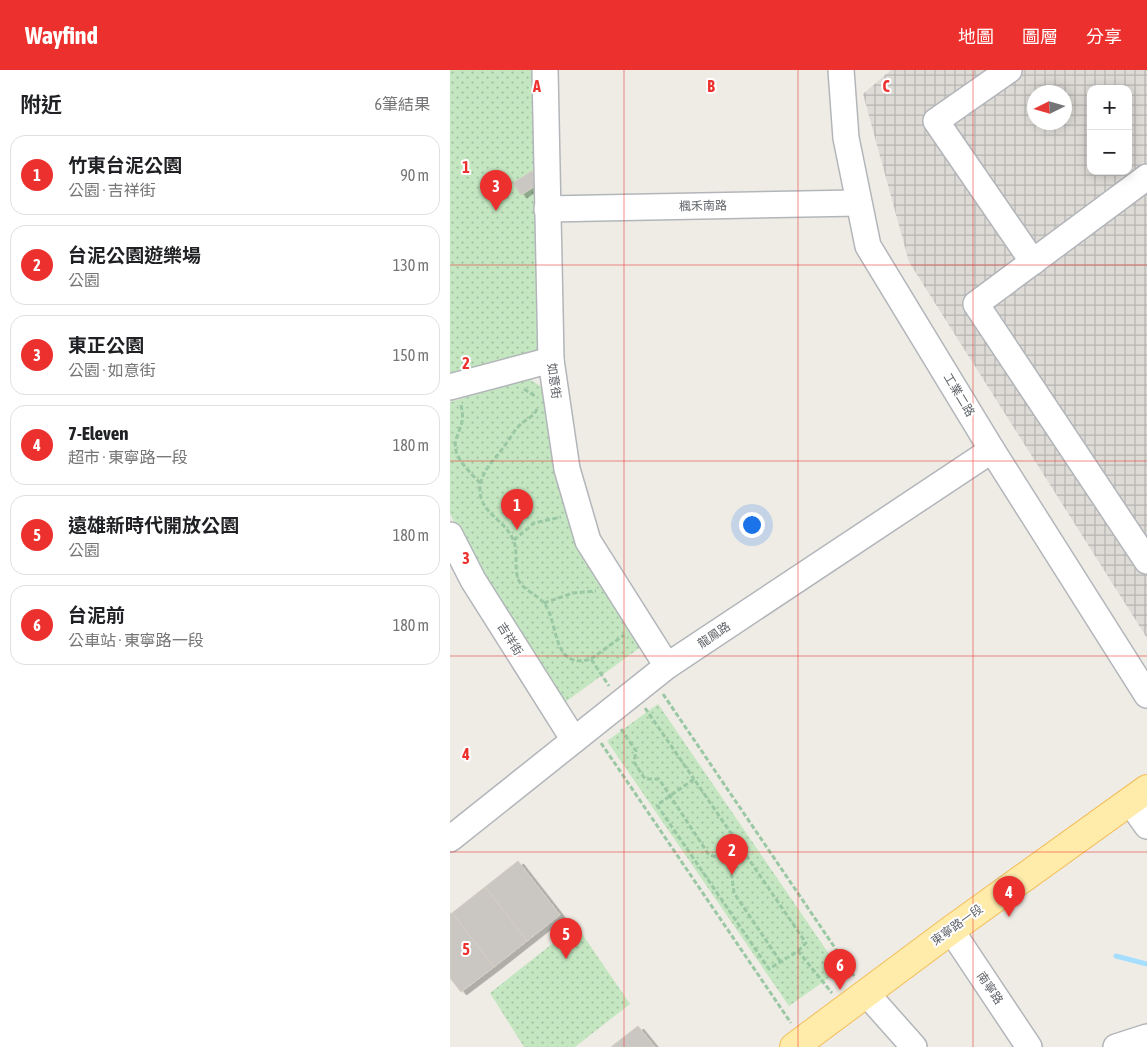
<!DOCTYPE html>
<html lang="zh-TW">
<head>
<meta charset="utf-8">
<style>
  :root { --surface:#fff; --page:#f6f6f6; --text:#202124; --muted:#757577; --line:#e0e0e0; --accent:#ec302e }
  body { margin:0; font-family:"Asap Condensed","Noto Sans TC",sans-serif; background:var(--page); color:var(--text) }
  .controls { position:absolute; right:15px; top:15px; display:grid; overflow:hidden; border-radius:10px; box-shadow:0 2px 12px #0003 }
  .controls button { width:45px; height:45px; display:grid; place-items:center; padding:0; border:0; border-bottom:1px solid var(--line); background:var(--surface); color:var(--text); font:25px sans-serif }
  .compass { position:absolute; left:577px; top:15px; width:45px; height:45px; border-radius:50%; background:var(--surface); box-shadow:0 2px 12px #0003; rotate:265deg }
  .you { position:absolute; left:301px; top:454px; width:18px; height:18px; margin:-12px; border:4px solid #fff; border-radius:50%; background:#1a73e8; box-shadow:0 0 0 8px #1a73e833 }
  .badge { display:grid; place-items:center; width:32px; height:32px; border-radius:50%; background:var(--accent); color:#fff; font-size:16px; font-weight:700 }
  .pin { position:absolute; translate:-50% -41px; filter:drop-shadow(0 1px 2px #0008) }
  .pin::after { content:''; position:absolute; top:26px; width:18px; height:15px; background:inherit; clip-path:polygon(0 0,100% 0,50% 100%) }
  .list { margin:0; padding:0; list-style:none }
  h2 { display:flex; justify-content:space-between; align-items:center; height:65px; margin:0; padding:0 20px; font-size:21px }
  h2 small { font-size:16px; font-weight:400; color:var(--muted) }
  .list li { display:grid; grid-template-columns:32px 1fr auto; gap:15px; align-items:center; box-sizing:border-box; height:80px; margin:0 10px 10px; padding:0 10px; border:1px solid var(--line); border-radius:15px }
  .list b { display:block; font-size:19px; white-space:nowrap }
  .list p { margin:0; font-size:16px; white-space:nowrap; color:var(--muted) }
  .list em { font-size:16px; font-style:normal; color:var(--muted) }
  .map { position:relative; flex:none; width:697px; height:977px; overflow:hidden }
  header { display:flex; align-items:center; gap:30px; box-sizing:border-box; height:70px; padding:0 25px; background:var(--accent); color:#fff }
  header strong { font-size:24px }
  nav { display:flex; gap:28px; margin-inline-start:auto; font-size:18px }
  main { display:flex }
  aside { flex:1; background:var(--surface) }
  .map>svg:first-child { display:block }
  .industrial { fill:url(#industrial-grid); fill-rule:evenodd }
  .grass { fill:url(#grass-dots) }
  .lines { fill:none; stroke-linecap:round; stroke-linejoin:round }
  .stream { stroke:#a5deff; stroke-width:5 }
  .building { fill:#cac7c2; stroke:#d4cec3; filter:url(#shadow) }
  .minor-casing { stroke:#b2b6ba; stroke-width:28 }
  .major-casing { stroke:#f3be5a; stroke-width:30 }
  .path { stroke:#9ac8a4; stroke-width:3; stroke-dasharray:5 2.5; stroke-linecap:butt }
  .minor { stroke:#fff; stroke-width:25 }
  .major { stroke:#ffebaa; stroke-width:28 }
  .grid { fill:none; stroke:#ec302e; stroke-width:1; stroke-opacity:0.55 }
  .labels { text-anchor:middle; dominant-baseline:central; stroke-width:4; stroke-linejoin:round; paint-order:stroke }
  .street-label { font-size:12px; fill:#5d6166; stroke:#fff }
  .grid-label { font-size:16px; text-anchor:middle; font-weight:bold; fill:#ec302e; stroke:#fff; stroke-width:4; stroke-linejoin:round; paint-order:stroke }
</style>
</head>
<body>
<header>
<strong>Wayfind</strong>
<nav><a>地圖</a><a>圖層</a><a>分享</a></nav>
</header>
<main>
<aside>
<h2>附近<small>6筆結果</small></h2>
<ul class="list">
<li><span class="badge">1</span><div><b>竹東台泥公園</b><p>公園 · 吉祥街</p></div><em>90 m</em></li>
<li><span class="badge">2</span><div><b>台泥公園遊樂場</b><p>公園</p></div><em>130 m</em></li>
<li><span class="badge">3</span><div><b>東正公園</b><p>公園 · 如意街</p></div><em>150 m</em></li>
<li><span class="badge">4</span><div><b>7-Eleven</b><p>超市 · 東寧路一段</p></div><em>180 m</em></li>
<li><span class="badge">5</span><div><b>遠雄新時代開放公園</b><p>公園</p></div><em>180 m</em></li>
<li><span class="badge">6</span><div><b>台泥前</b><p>公車站 · 東寧路一段</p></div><em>180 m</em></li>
</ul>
</aside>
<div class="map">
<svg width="697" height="977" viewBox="0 0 697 977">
  <defs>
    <pattern id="industrial-grid" width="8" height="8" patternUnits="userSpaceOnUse" patternTransform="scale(1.25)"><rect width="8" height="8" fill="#dedbd7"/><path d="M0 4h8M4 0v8" fill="none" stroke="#b7b5b2"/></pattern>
    <pattern id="grass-dots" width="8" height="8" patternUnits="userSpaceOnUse" patternTransform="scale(1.25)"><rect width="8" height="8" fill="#c4e7c1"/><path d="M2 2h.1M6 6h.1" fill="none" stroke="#a2bfa1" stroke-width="1.8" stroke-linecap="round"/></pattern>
    <filter id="shadow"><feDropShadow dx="5.5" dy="3" stdDeviation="0" flood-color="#0004"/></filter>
  </defs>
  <rect width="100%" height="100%" fill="#efece5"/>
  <path class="industrial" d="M441,0H697V568L459,192L413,24ZM641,19H678V101H641ZM584,22H614V52H584Z"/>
  <g class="grass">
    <path d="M0,0H89L95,282L0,310Z"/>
    <path d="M79,309L97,320L106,386L192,576L114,633L27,497L0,444V332Z"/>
    <path d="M208,634L390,900L339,936L157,671Z"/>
    <path d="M126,855L180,934L125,977H74L40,923Z"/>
  </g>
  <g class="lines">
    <path class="stream" d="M666,886L697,894"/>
  </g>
  <g class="building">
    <path d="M82,101L90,113L71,125L63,113Z"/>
    <path d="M68,791L110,845L77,871L35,817Z"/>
    <path d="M35,817L77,871L44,897L2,843Z"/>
    <path d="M2,843L44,897L11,922L0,908V844Z"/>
    <path d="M188,956L205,977H161Z"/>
  </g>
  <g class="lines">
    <defs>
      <g id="minor">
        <path d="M95,0L101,290L117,399L138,471L217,596"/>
        <path d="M391,0L396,68L418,176L542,380L697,625"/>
        <path d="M559,0L486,51L583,192"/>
        <path d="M697,107L526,234L697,491"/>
        <path d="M97,139L408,133"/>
        <path d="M0,317L101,290"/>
        <path d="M0,465L23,510L124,670"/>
        <path d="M680,732L697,756"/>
        <path d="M0,769L217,596L542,380"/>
        <path d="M501,860L579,977"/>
        <path d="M416,923L464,977"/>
        <path d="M666,977L697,967"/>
      </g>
      <path id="major" d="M344,977L501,860L697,719"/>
    </defs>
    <use href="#minor" class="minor-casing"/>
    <use href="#major" class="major-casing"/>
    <g class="path">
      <path d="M74,319L85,326"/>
      <path d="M11,335C15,353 10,355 6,370C1,386 21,403 31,414"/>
      <path d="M87,339C84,347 74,350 68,357C63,362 60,369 55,375C46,389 32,399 30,417C28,442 53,448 63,469C69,482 63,498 69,511C74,520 87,525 94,533C109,551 101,601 141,589L159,616"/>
      <path d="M64,470L84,453L111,447"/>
      <path d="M94,533L123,523L146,521"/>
      <path d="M141,589L174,565"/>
      <path d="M213,624L404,906"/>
      <path d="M195,638L244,709"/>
      <path d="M171,659L186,681L184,692L195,709H209L259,785L274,789L281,800L284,823L330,891"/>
      <path d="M151,673L341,953"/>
      <path d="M348,881L356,873L244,709L207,735L319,899L348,881L382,923"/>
    </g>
    <use href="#minor" class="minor"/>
    <use href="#major" class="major"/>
  </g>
  <path class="grid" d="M174,0V977M348,0V977M523,0V977M0,195H697M0,391H697M0,586H697M0,782H697"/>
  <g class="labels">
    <g class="street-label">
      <text transform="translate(253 136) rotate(-1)">楓禾南路</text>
      <text transform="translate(104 311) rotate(82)">如意街</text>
      <text transform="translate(509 325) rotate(59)">工業二路</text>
      <text transform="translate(264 565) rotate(-34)">龍鳳路</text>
      <text transform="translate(60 569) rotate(58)">吉祥街</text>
      <text transform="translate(507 855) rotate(-36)">東寧路一段</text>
      <text transform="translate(540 918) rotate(56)">南寧路</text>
    </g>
  </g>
  <g class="grid-label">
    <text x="87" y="22">A</text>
    <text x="261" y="22">B</text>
    <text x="436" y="22">C</text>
    <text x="16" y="103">1</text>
    <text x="16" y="299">2</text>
    <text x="16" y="494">3</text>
    <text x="16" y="690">4</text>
    <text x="16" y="885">5</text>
  </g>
</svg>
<div class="controls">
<button>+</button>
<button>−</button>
</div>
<svg class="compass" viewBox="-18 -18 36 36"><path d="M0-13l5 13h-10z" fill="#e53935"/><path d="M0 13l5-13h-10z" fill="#757577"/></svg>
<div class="you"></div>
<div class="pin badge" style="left:67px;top:460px">1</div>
<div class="pin badge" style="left:282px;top:805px">2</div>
<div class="pin badge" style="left:46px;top:141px">3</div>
<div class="pin badge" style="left:559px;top:847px">4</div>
<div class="pin badge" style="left:116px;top:889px">5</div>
<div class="pin badge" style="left:390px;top:920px">6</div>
</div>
</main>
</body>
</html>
